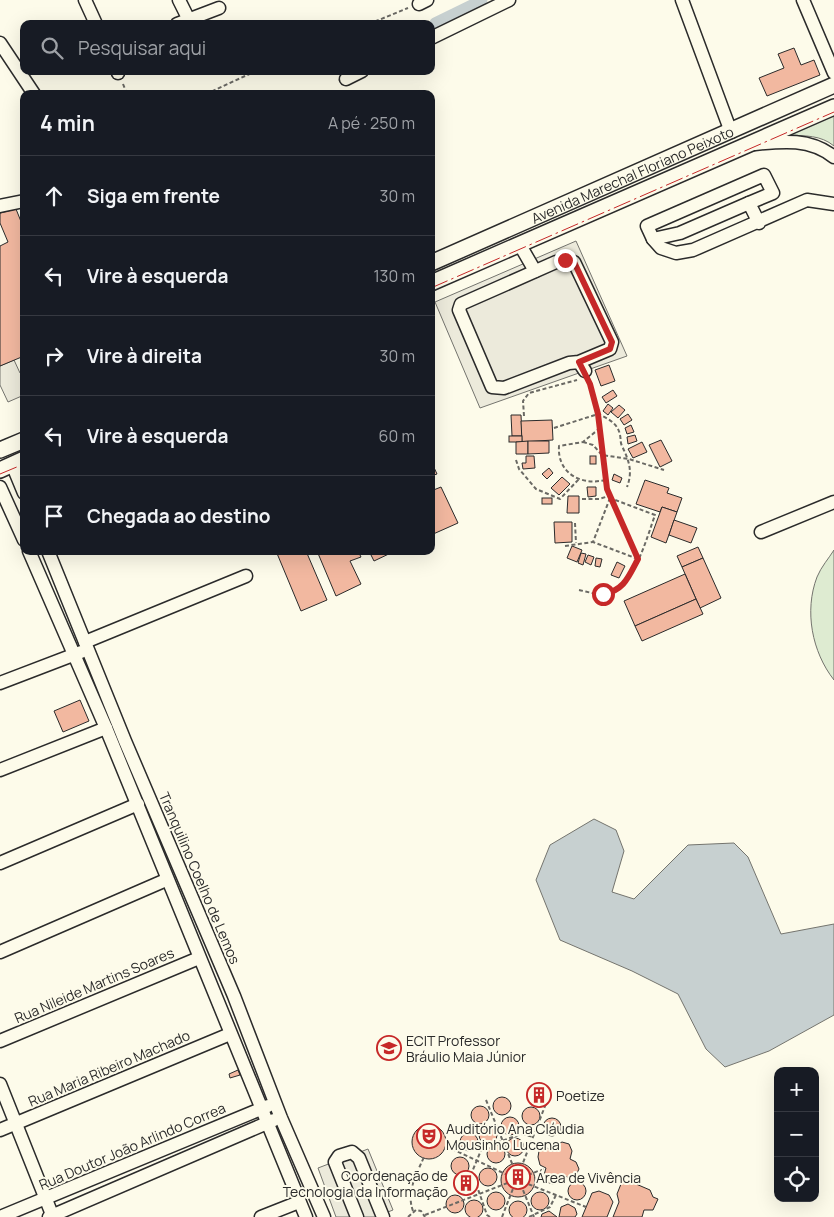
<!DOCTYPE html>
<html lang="pt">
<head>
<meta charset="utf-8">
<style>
  :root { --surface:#171b24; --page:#20242c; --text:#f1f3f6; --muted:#9ea1a6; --line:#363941 }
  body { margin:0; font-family:Manrope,sans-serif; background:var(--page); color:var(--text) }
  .controls { position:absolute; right:15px; bottom:15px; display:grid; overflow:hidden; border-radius:10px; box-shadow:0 5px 20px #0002 }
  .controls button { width:45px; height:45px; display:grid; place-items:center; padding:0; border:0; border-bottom:1px solid var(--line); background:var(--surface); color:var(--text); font:25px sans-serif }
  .stop { position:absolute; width:15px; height:15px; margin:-11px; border:4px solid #c62828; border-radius:50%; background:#fff }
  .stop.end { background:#c62828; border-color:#fff; box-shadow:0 1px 5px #0008 }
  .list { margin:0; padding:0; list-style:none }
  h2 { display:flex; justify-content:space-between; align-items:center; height:65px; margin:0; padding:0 20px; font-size:21px }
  h2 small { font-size:16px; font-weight:400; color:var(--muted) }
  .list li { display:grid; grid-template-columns:32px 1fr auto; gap:15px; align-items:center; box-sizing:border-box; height:80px; padding:0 20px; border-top:1px solid var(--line) }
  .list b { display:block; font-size:19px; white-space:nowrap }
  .list em { font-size:16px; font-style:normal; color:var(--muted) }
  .icon { flex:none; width:28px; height:28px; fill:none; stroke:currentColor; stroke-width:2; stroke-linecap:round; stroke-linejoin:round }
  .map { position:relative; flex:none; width:834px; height:1217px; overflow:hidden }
  .search { position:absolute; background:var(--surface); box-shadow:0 5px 20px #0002; left:20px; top:20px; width:415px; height:55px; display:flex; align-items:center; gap:12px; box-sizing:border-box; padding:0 18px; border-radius:10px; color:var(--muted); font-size:19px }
  .panel { position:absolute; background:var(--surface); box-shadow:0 5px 20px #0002; left:20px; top:90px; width:415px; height:465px; border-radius:10px }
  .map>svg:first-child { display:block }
  .green { fill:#deebd1; stroke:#74746e }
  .parking { fill:#eceadb; stroke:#74746e }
  .water { fill:#c7d0d0; stroke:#74746e }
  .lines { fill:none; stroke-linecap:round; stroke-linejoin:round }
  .canal { stroke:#c7d0d0; stroke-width:11 }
  .building { fill:#f2b8a0; stroke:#2b2b2b }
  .minor-casing { stroke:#2b2b2b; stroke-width:15 }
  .major-casing { stroke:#2b2b2b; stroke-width:18 }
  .path { stroke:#6a6964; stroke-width:2; stroke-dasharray:4 2.5; stroke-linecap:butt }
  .minor { stroke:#fdfbea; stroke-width:12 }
  .major { stroke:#fdfbea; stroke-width:15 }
  .power { stroke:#c62828; stroke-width:1; stroke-dasharray:18 4 2.5 4; stroke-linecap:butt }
  .route { stroke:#c62828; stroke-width:6 }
  .labels { text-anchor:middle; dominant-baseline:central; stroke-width:4; stroke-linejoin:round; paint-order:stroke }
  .street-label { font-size:14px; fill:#2b2b2b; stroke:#fdfbea }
  .poi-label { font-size:14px; fill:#2b2b2b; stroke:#fdfbea; text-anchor:start }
</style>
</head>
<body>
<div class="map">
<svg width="834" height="1217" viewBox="0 0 834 1217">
  <rect width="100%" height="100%" fill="#fdfbea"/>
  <g class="green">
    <path d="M834,115V146C821,135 805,136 789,135Z"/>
    <path d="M834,550V680C812,652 804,611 817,577C821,567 829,558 834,550Z"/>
  </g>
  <g class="parking">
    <path d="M576,241L627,356L480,408L435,302Z"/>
    <path d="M14,360L20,373L24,372V395L8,402L0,385V366Z"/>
    <path d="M368,1149L393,1210L375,1217H336L318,1168Z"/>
  </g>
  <path class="water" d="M594,819L616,830L624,851L612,892L634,899L688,845L734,843L748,857L781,934L834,924V1015L769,1051L725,1067L706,1049L678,994L632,971L560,940L536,880L550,845Z"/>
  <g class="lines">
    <path class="canal" d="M435,23L482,0"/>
  </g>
  <g class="building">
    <path d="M794,48L801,65L814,60L820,75L767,96L759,78L784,68L778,54Z"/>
    <path d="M16,209L24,229V356L0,366V246L8,242L0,223V213Z"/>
    <path d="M609,365L615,381L601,386L595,370Z"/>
    <path d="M613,390L617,396L606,403L602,397Z"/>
    <path d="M608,404L613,408L608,415L603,411Z"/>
    <path d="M619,405L625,410L618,418L611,412Z"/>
    <path d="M628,414L632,420L624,425L620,419Z"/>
    <path d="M511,415H521L522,436H512Z"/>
    <path d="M552,420L553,440L522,442L521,421Z"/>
    <path d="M631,425L634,432L627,434L625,428Z"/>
    <path d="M635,435L637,441L628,444L627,437Z"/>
    <rect x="509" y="436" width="13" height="6"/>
    <path d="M661,440L672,461L660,467L649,445Z"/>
    <path d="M528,441V454H516V442Z"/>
    <path d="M528,441H549V453L528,454Z"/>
    <path d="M642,442L647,452L633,458L628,449Z"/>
    <path d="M526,456H534L535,468L523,469L522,463H526Z"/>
    <rect x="590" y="456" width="6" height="8"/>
    <path d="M431,461L437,474L431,476Z"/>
    <path d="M549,468L553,473L547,479L542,474Z"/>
    <path d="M614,474L622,478L620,483L612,480Z"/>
    <path d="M562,477L570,484L559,495L551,488Z"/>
    <path d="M645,480L669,488L667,493L682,498L677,512L662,507L660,512L636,504Z"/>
    <path d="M441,487L458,523L431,535V491Z"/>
    <path d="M587,487H596V496L588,497Z"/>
    <path d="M568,496H579V513H567Z"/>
    <rect x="542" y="498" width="10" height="6"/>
    <path d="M662,507L677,512L666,543L651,537Z"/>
    <path d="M674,520L697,528L691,543L669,535Z"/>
    <path d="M554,522H572V542L555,543Z"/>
    <path d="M572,546L582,550L577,562L567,558Z"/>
    <path d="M698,547L703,558L682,567L677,556Z"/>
    <path d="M276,551H306L327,600L301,611Z"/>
    <path d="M317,551H358L361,557L350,561L361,584L336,596Z"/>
    <path d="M369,551H395L374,561Z"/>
    <path d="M581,553L586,554L583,565L578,563Z"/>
    <path d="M588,555L594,557L591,565L585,562Z"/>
    <path d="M596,558L602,559L600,567L595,566Z"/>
    <path d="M703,558L721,598L700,608L682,567Z"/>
    <path d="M617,562L625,566L619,578L611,575Z"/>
    <path d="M685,574L696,599L635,626L624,601Z"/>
    <path d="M696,599L703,614L642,641L635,626Z"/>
    <path d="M80,700L89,721L63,732L54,711Z"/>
    <path d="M238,1070L240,1075L230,1078L229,1074Z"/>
    <circle cx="539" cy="1098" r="9"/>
    <circle cx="502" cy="1106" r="9"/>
    <circle cx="480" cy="1115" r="9"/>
    <circle cx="531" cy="1116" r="9"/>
    <circle cx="510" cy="1126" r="9"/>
    <circle cx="552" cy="1127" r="9"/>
    <circle cx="429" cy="1142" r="17"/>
    <circle cx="488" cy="1135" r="9"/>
    <circle cx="469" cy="1142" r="9"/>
    <circle cx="515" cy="1147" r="9"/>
    <path d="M562,1142L569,1144L572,1151L570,1159L576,1162L579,1169L576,1175L569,1178L563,1175L560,1182L553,1184L546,1182L544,1175L546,1168L540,1165L538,1157L539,1151L547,1148L553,1151L556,1145Z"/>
    <circle cx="496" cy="1154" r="9"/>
    <circle cx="460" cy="1166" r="9"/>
    <circle cx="518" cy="1180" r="17"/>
    <circle cx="488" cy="1177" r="9"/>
    <circle cx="466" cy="1186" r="9"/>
    <path d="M629,1181L650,1190L653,1197L658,1199L653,1210H644L642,1217H613L619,1202L617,1194L621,1184Z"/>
    <circle cx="577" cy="1191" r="9"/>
    <path d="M599,1191L609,1195L613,1202L607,1217H582L592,1193Z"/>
    <circle cx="540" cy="1201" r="9"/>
    <circle cx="496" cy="1201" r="9"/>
    <circle cx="455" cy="1204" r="9"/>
    <circle cx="474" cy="1209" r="9"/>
    <circle cx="518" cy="1210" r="9"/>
    <path d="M568,1204L575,1208L577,1214L575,1217H559L561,1207Z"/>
    <path d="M549,1211L557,1217H541L542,1214Z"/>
  </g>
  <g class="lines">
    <defs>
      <g id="minor">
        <path d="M85,0L96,24"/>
        <path d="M179,0L189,20"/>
        <path d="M682,0L731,132"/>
        <path d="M803,0L834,73"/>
        <path d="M419,4L427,0"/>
        <path d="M177,24L219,8"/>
        <path d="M431,38L509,0"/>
        <path d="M0,43L34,94"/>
        <path d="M118,71V73"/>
        <path d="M346,79L362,71"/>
        <path d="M754,144C783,141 810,138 834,157"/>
        <path d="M0,206L24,201"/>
        <path d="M759,223L749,203L773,193L764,175L647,226L653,239L661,248L676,253L693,250L807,200L834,204"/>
        <path d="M653,239L680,233L749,203"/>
        <path d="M520,245L535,271"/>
        <path d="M579,362L610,349L612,342L574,262L565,260L556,262L461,304L459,310L492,387L504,388L569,363L579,362L585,371"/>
        <path d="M12,464L24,493"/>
        <path d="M0,487L24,540"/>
        <path d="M761,532L834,502"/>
        <path d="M29,551L106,728L306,1217"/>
        <path d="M48,551L125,741L234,996L281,1118L324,1217"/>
        <path d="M85,642L246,576"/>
        <path d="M0,683L81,652"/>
        <path d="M0,770L106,728"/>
        <path d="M0,863L138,804"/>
        <path d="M0,952L166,880"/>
        <path d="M0,1041L199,958"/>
        <path d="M0,1084L53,1217"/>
        <path d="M0,1130L230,1034"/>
        <path d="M0,1217L268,1106"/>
        <path d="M49,1217L274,1120"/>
        <path d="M261,1217L299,1202"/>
        <path d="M357,1217L335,1162L339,1156L352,1152L359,1158L383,1217"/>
      </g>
      <g id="major">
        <path id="s1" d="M431,263L834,85"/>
        <path d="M431,283L834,107"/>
        <path d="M0,450L24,440"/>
        <path d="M0,470L24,459"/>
      </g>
    </defs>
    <use href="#minor" class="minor-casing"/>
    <use href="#major" class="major-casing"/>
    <g class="path">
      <path d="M369,24L408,8"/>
      <path d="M123,84L127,94"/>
      <path d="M206,94L256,71"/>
      <path d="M589,382L598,414L607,489L638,559"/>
      <path d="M524,416L523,401L529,393L577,380"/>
      <path d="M554,428L598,414C607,418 618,423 620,435C621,439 620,442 622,446C629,461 633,471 627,487"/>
      <path d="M600,428L583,442L559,446C557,473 581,486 605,480"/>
      <path d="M583,442L593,445L602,455L629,459L664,470"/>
      <path d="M516,460L519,469L536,489L560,499L579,479"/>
      <path d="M610,498L593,542L638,559"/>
      <path d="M582,499H599L609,496"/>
      <path d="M575,523L576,543"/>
      <path d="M565,546L593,542"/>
      <path d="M579,590C589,592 599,596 609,593C634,587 647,537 655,515L610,498"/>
      <path d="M486,1100L534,1217"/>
      <path d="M446,1146L518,1180L586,1207"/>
      <path d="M413,1211C406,1192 416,1175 424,1157"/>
      <path d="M425,1215L546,1168"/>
      <path d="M408,1217L416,1210L421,1211L425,1217"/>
      <path d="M490,1217L487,1215L472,1172L482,1148L521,1134L534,1137"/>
      <path d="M502,1217L547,1101"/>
      <path d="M529,1217L550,1207L556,1195"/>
    </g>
    <use href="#minor" class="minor"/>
    <use href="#major" class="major"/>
    <g class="power">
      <path d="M431,288L834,112"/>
      <path d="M0,474L24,464"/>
    </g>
  </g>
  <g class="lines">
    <path class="route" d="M565,260L574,262L612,342L610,349L579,362L590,384L598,414L607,489L638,559C629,576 624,591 603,594"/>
  </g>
  <defs>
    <symbol id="school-ring" viewBox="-11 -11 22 22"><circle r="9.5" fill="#fdfbea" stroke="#c62828" stroke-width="1.5"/><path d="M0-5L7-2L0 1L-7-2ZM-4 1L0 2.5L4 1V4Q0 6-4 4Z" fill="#c62828"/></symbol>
    <symbol id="building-ring" viewBox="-11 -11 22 22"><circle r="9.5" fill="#fdfbea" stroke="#c62828" stroke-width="1.5"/><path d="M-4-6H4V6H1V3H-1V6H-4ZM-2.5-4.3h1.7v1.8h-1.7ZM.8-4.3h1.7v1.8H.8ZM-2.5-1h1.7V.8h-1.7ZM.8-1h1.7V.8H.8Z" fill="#c62828"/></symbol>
    <symbol id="theatre-ring" viewBox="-11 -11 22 22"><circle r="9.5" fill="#fdfbea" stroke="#c62828" stroke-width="1.5"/><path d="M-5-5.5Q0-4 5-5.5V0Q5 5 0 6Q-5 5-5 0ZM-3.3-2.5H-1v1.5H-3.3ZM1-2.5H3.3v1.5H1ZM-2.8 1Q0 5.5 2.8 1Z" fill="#c62828"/></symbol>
  </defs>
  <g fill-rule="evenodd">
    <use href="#school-ring" x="375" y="1034" width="28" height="28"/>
    <use href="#building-ring" x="525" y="1081" width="28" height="28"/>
    <use href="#theatre-ring" x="415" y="1122" width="28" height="28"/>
    <use href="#building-ring" x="504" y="1163" width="28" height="28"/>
    <use href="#building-ring" x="452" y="1169" width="28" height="28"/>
  </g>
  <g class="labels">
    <g class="street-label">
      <text stroke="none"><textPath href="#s1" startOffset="220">Avenida Marechal Floriano Peixoto</textPath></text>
      <text transform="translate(200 878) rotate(67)">Tranquilino Coelho de Lemos</text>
      <text transform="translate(94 985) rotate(-23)">Rua Nileide Martins Soares</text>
      <text transform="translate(109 1068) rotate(-23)">Rua Maria Ribeiro Machado</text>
      <text transform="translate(132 1146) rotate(-23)">Rua Doutor João Arlindo Correa</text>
    </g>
    <g class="poi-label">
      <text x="406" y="1040">ECIT Professor<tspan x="406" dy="16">Bráulio Maia Júnior</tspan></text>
      <text x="556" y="1095">Poetize</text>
      <text x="446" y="1128">Auditório Ana Cláudia<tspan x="446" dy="16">Mousinho Lucena</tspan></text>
      <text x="448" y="1175" text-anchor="end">Coordenação de<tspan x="448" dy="16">Tecnologia da Informação</tspan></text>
      <text x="536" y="1177">Área de Vivência</text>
    </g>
  </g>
</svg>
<div class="controls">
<button>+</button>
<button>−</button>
<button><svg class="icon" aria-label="locate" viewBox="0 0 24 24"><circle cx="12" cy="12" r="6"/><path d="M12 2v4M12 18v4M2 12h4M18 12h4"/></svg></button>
</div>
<div class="stop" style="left:603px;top:594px"></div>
<div class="stop end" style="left:565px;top:260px"></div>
<div class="search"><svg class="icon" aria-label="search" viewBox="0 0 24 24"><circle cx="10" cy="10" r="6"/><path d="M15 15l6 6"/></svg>Pesquisar aqui</div>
<section class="panel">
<h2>4 min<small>A pé · 250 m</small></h2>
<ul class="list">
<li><svg class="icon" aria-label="ahead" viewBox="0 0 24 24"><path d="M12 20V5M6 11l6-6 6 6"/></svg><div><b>Siga em frente</b></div><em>30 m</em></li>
<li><svg class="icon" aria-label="left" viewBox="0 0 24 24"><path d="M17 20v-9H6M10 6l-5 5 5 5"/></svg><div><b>Vire à esquerda</b></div><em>130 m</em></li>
<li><svg class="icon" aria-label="right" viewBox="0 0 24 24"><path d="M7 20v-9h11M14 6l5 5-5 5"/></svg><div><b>Vire à direita</b></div><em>30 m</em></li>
<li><svg class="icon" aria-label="left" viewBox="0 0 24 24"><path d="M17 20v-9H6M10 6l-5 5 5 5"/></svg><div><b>Vire à esquerda</b></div><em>60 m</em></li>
<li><svg class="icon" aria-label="arrive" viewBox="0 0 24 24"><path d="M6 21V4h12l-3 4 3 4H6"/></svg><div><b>Chegada ao destino</b></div></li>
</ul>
</section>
</div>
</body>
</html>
